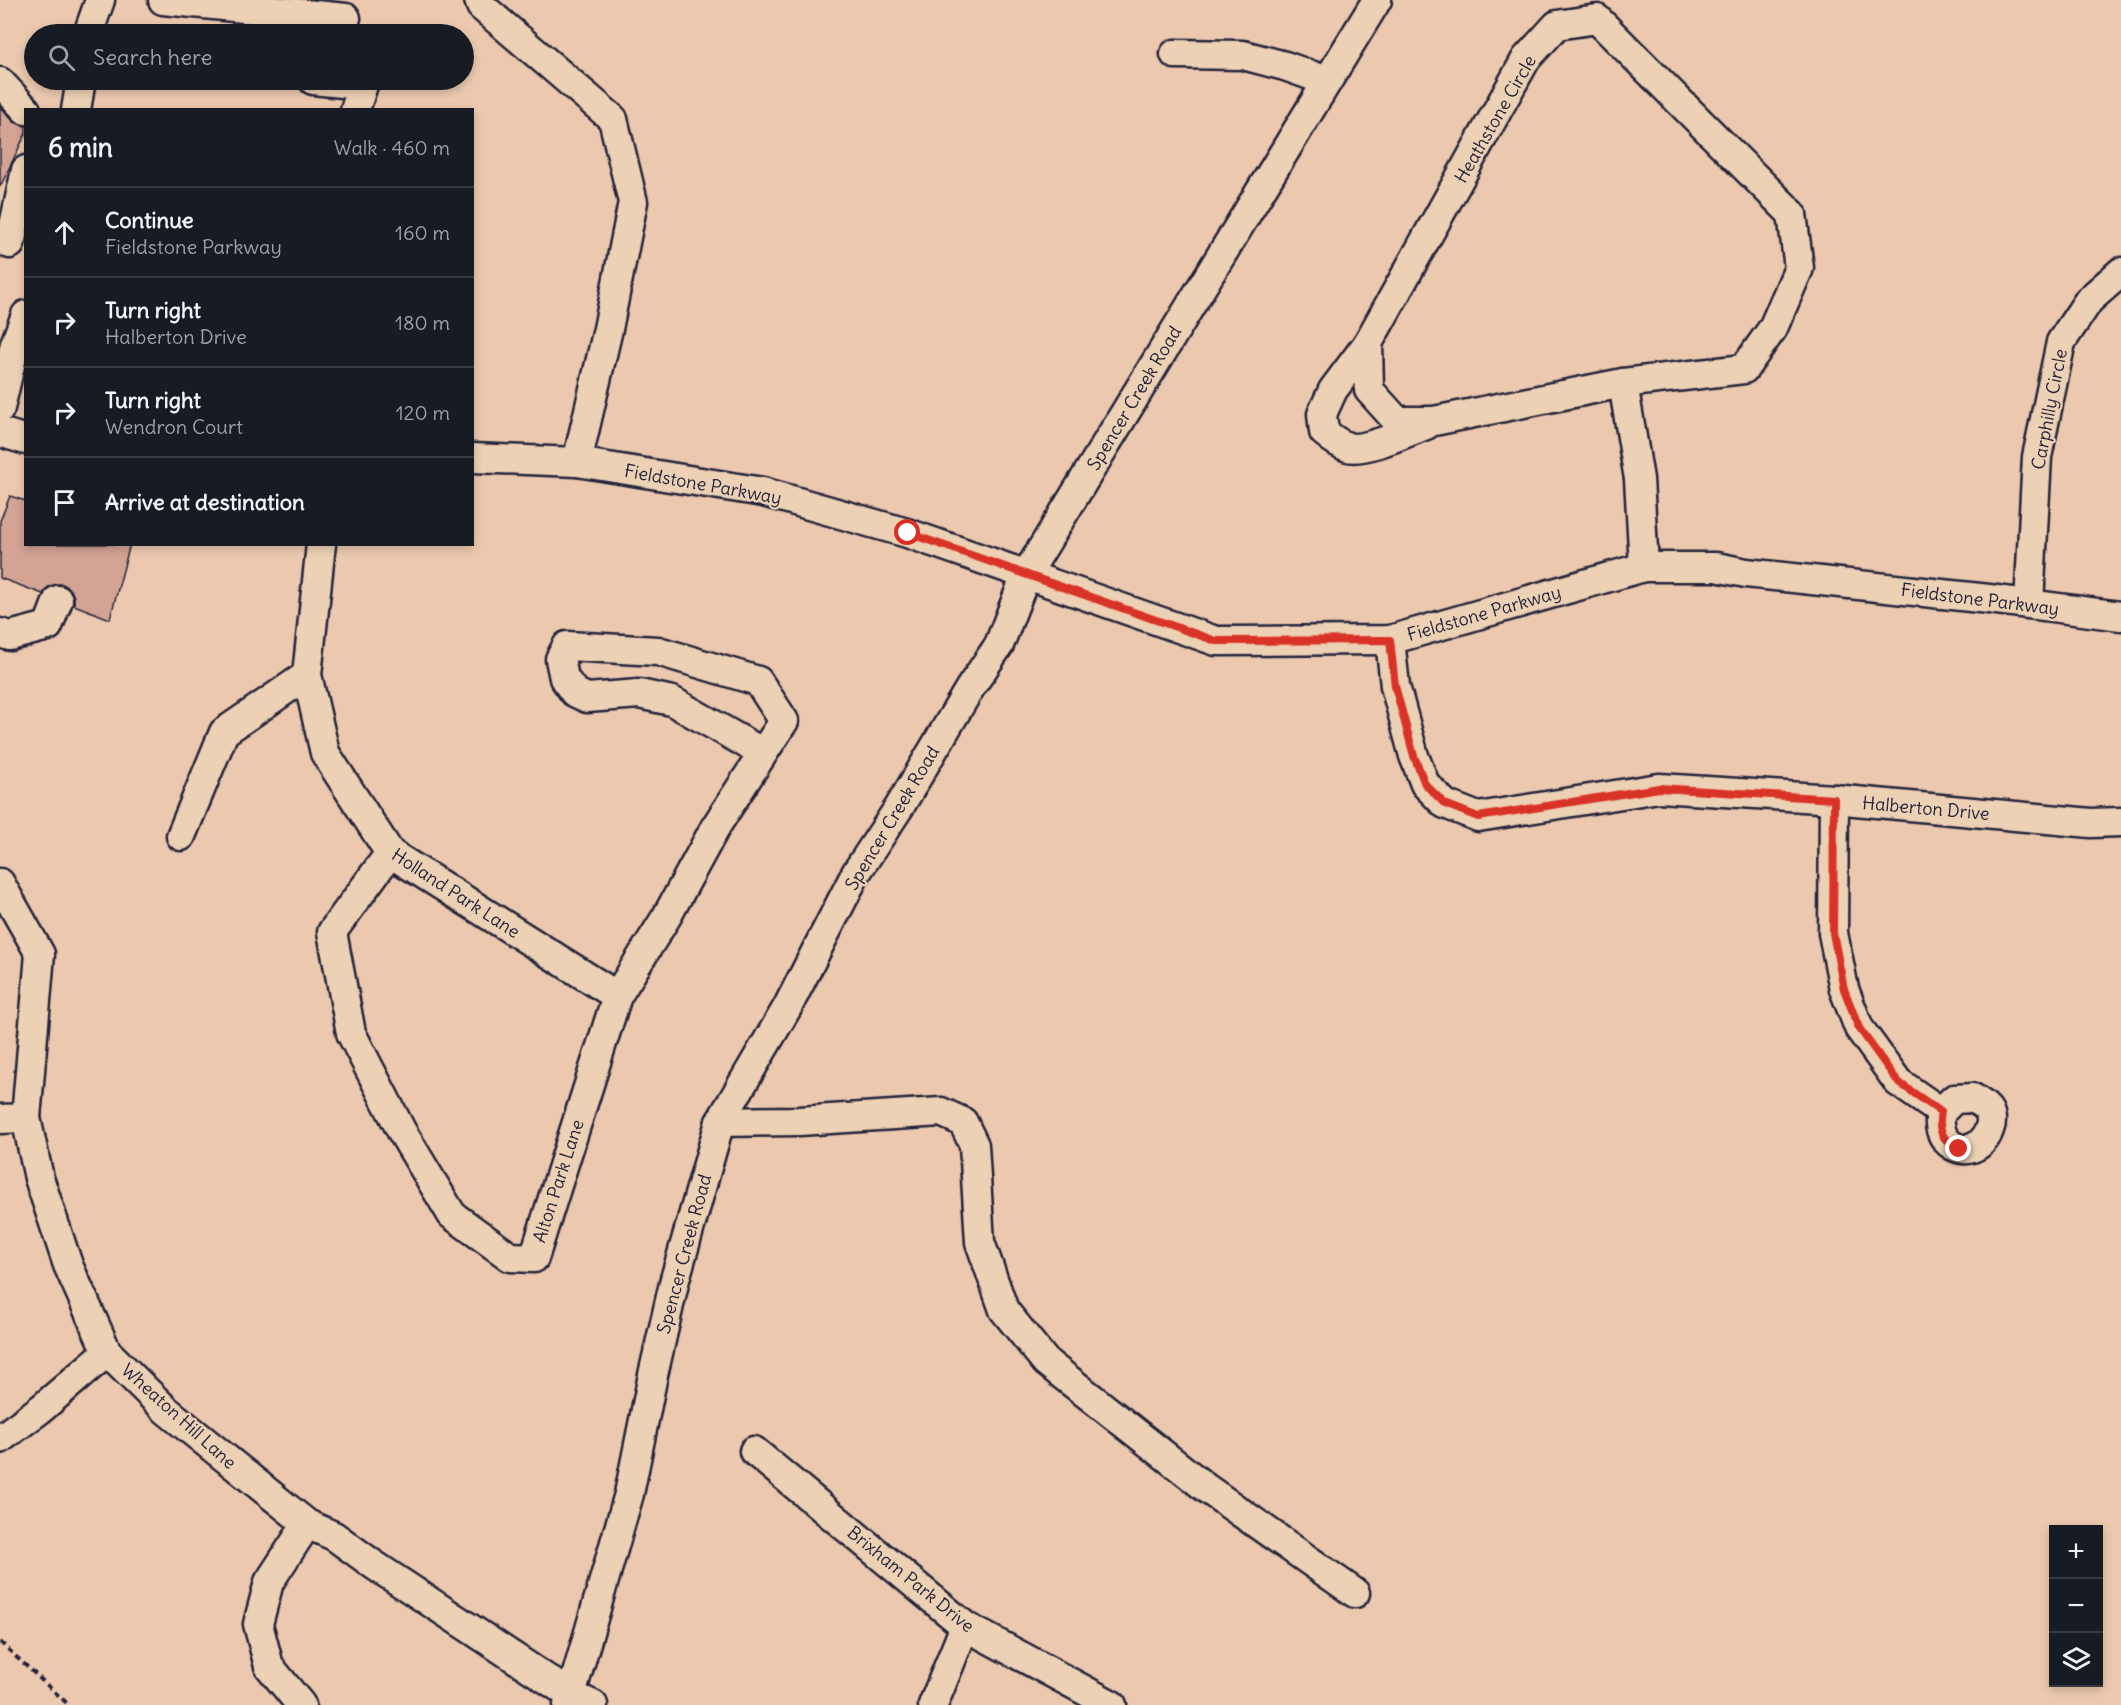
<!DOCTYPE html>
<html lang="en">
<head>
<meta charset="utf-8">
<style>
  :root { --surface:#171b24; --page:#242831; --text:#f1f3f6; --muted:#9ea1a6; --line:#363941 }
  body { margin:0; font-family:Delius,sans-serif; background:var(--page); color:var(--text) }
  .controls { position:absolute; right:18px; bottom:18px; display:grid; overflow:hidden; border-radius:0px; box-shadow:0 3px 9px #0003 }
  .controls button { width:54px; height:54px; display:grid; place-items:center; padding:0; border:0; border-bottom:2px solid var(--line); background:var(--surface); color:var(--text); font:30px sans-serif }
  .stop { position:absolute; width:18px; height:18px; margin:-14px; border:4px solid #d93025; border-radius:50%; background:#fff }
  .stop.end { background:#d93025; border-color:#fff; box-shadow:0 2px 6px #0008 }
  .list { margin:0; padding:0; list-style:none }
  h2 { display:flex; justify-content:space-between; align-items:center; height:78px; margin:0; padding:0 24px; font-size:26px }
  h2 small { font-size:20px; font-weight:400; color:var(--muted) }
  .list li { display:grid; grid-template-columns:39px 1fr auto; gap:18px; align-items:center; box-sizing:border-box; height:90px; padding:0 24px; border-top:2px solid var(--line) }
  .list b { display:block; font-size:22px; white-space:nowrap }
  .list p { margin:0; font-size:20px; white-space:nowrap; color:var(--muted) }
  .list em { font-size:20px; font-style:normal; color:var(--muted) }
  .icon { flex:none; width:33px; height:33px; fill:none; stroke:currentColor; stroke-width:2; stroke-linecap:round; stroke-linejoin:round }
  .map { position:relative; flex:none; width:2121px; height:1705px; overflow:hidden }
  .search { position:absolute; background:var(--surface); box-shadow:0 3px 9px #0003; left:24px; top:24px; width:450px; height:66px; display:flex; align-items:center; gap:15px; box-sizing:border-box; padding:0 21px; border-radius:33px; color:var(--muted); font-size:22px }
  .panel { position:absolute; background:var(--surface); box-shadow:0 3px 9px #0003; left:24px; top:108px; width:450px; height:438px; border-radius:0px }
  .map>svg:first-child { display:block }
  .building { fill:#d3a394; stroke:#22223b; stroke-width:1.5 }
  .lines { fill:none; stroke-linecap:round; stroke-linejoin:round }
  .minor-casing { stroke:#22223b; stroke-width:33 }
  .path { stroke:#22223b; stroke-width:4; stroke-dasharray:6 4.5; stroke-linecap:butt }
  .minor { stroke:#edd1b4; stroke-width:28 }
  .route { stroke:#d93025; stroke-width:8 }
  .labels { text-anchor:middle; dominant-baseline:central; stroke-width:4.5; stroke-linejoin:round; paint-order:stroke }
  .street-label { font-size:18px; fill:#22223b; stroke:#edd1b4 }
</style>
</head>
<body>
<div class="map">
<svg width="2121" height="1705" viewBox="0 0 2121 1705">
  <rect width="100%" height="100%" fill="#ecc9ae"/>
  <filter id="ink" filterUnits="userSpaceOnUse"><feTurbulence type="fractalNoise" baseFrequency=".0167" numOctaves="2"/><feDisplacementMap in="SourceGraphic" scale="12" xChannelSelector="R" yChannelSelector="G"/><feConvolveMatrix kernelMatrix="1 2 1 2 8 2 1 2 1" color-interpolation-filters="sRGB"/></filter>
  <g filter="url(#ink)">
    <g class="building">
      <path d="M0,106L14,122L26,126V133L0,187Z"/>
      <path d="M10,496L26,501V544H130L110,619L74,605V597L71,590L63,584H56L48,587L43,594L0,578V521Z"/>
    </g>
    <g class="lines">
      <defs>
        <g id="minor">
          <path d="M163,0L346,18"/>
          <path d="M479,0L481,6L613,119L633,202L608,329L577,462"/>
          <path d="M1597,19L1792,214L1799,268L1773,328L1744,369L1623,383L1434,421H1397L1369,390L1368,343L1526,59L1557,25Z"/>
          <path d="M88,34L100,0"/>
          <path d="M1175,54L1243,55L1285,66L1327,81"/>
          <path d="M313,80L363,85"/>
          <path d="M0,82L26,110"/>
          <path d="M76,110L81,80"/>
          <path d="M355,110L363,85L361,80"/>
          <path d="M10,244L26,170"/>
          <path d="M1368,343L1333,390L1322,414L1324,432C1331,438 1339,444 1348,447C1365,452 1409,431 1426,425"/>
          <path d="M1623,383L1639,479L1644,567"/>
          <path d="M0,408L15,344L26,315"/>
          <path d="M0,432L26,440"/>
          <path d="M472,458L577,462L763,492L907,533L1216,641L1390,640L1644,567H1716L1746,573L1989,599L2121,616"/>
          <path d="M321,544L307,675L325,753L390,853L617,996"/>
          <path d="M2029,604L2037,457L2061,342L2089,300L2121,272"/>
          <path d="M0,633L10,636L48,626L58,600"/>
          <path d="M1390,640L1395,686L1414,756L1425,784L1445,804L1478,817L1659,788L1834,799L2091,823L2121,822"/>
          <path d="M1834,799L1833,933L1844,989L1859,1028L1898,1082L1941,1112L1954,1099L1973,1098C1977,1101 1985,1105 1988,1110C1991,1114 1992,1122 1990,1127C1979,1165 1932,1150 1941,1112"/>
          <path d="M181,836L224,732L307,675"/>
          <path d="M390,853L332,932L351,1033L401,1130L452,1215L510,1257L534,1258L617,996L667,916L716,826L784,721L758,681L658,651L567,646L560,659L564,678L574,692L587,698L639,694L672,701L763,753"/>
          <path d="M0,883L40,954L26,1118L39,1178L68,1265L107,1352L166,1410L307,1524L334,1536L374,1565L571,1695L593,1705"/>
          <path d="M0,1119L26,1118"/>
          <path d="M720,1122L799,1121L941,1112L963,1122L974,1145L980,1242L1004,1310L1046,1362L1206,1488L1355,1593"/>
          <path d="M0,1439L42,1408L107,1352"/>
          <path d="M754,1451L965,1626L1112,1705"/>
          <path d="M301,1705L269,1666L258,1624L269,1582L307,1524"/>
          <path d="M568,1705L629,1494L653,1375L675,1279L720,1122L787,1008L856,873L900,806L970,688L999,645L1026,575L1377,0"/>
          <path d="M933,1705L965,1626"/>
        </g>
      </defs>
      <use href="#minor" class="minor-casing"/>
      <path class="path" d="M0,1642L69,1705"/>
      <use href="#minor" class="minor"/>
    </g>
  </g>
  <g class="lines" filter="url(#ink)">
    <path class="route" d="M908,533L1216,641L1390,640L1395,686L1414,756L1425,784L1445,804L1478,817L1659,788L1834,799L1833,933L1844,989L1859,1028L1898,1082L1941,1112C1937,1130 1943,1142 1959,1149"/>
  </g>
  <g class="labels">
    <g class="street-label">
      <text transform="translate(1495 119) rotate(-60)">Heathstone Circle</text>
      <text transform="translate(1134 398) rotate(-59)">Spencer Creek Road</text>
      <text transform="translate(2049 409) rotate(-79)">Carphilly Circle</text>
      <text transform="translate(703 484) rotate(10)">Fieldstone Parkway</text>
      <text transform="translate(1980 599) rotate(7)">Fieldstone Parkway</text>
      <text transform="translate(1484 613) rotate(-16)">Fieldstone Parkway</text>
      <text transform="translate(1926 808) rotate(5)">Halberton Drive</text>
      <text transform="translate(892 818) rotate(-59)">Spencer Creek Road</text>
      <text transform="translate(456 893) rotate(33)">Holland Park Lane</text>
      <text transform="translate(558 1181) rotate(-72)">Alton Park Lane</text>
      <text transform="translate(684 1254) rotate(-75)">Spencer Creek Road</text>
      <text transform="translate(179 1416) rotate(42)">Wheaton Hill Lane</text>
      <text transform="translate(911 1579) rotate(39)">Brixham Park Drive</text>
    </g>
  </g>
</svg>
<div class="controls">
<button>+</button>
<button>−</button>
<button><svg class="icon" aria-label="layers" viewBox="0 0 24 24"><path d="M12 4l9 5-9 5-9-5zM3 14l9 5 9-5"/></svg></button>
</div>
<div class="stop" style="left:908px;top:533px"></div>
<div class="stop end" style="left:1959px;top:1149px"></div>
<div class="search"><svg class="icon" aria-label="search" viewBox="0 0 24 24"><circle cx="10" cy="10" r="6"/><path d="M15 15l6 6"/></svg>Search here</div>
<section class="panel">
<h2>6 min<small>Walk · 460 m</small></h2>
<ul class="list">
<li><svg class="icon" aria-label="ahead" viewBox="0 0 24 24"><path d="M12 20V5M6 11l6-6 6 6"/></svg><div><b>Continue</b><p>Fieldstone Parkway</p></div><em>160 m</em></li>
<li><svg class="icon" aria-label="right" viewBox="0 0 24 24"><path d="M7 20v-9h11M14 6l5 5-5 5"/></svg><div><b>Turn right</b><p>Halberton Drive</p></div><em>180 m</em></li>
<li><svg class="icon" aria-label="right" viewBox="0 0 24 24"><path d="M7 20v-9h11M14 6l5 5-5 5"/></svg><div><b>Turn right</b><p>Wendron Court</p></div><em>120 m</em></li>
<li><svg class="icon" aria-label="arrive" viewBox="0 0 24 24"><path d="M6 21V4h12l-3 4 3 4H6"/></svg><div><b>Arrive at destination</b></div></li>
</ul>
</section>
</div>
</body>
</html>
